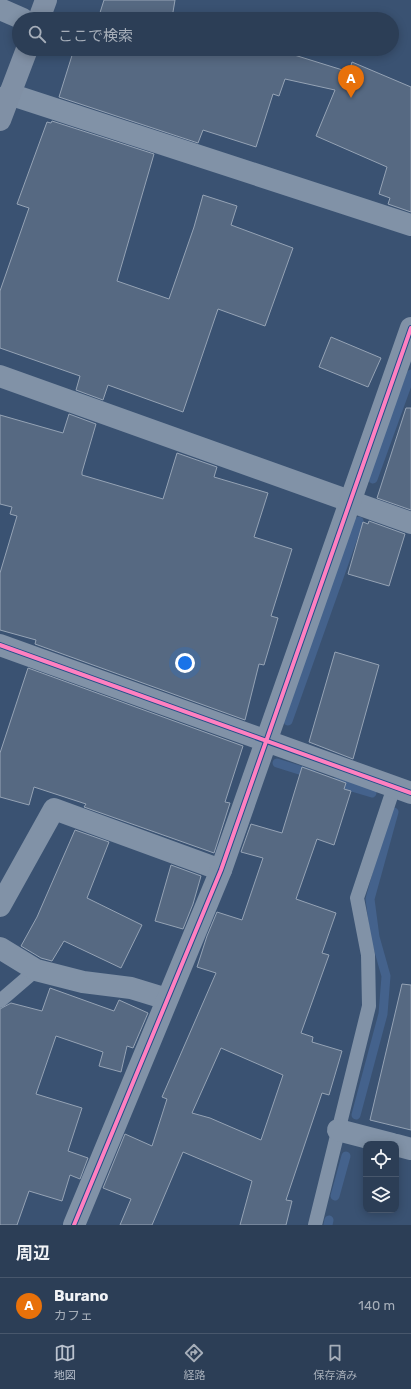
<!DOCTYPE html>
<html lang="ja">
<head>
<meta charset="utf-8">
<style>
  :root { --surface:#2c3e56; --page:#384960; --text:#f1f3f6; --muted:#a6aeb9; --line:#48576c; --accent:#bac2ce }
  body { margin:0; font-family:Rubik,"Noto Sans JP",sans-serif; background:var(--page); color:var(--text) }
  .controls { position:absolute; right:12px; bottom:12px; display:grid; overflow:hidden; border-radius:8px; box-shadow:0 2px 10px #0003 }
  .controls button { width:36px; height:36px; display:grid; place-items:center; padding:0; border:0; border-bottom:1px solid var(--line); background:var(--surface); color:var(--text); font:20px sans-serif }
  .you { position:absolute; left:185px; top:663px; width:14px; height:14px; margin:-10px; border:3px solid #fff; border-radius:50%; background:#1a73e8; box-shadow:0 0 0 6px #1a73e833 }
  .badge { display:grid; place-items:center; width:26px; height:26px; border-radius:50%; background:var(--accent); color:#fff; font-size:13px; font-weight:700 }
  .pin { position:absolute; translate:-50% -33px; filter:drop-shadow(0 1px 2px #0008) }
  .pin::after { content:''; position:absolute; top:21px; width:14px; height:12px; background:inherit; clip-path:polygon(0 0,100% 0,50% 100%) }
  .list { margin:0; padding:0; list-style:none }
  h2 { display:flex; justify-content:space-between; align-items:center; height:52px; margin:0; padding:0 16px; font-size:17px }
  h2 small { font-size:13px; font-weight:400; color:var(--muted) }
  .list li { display:grid; grid-template-columns:26px 1fr auto; gap:12px; align-items:center; box-sizing:border-box; height:56px; padding:0 16px; border-top:1px solid var(--line) }
  .list b { display:block; font-size:15px; white-space:nowrap }
  .list p { margin:0; font-size:13px; white-space:nowrap; color:var(--muted) }
  .list em { font-size:13px; font-style:normal; color:var(--muted) }
  .icon { flex:none; width:22px; height:22px; fill:none; stroke:currentColor; stroke-width:2; stroke-linecap:round; stroke-linejoin:round }
  .map { position:relative; flex:none; width:411px; height:1225px; overflow:hidden }
  .search { position:absolute; background:var(--surface); box-shadow:0 2px 10px #0003; left:12px; right:12px; top:12px; height:44px; display:flex; align-items:center; gap:10px; box-sizing:border-box; padding:0 14px; border-radius:22px; color:var(--muted); font-size:15px }
  .sheet { height:108px; background:var(--surface) }
  nav { display:flex; justify-content:space-around; align-items:center; box-sizing:border-box; height:56px; border-top:1px solid var(--line); background:var(--surface); font-size:11px; color:var(--muted) }
  nav a { display:grid; justify-items:center; gap:2px }
  nav .on { color:var(--accent) }
  .map>svg:first-child { display:block }
  .lines { fill:none; stroke-linecap:round; stroke-linejoin:round }
  .stream { stroke:#44628c; stroke-width:9 }
  .building { fill:#566982; stroke:#95a3b5; fill-rule:evenodd }
  .service { stroke:#8192a7; stroke-width:14 }
  .minor { stroke:#8192a7; stroke-width:22 }
  .tertiary { stroke:#8192a7; stroke-width:22 }
  .trunk { stroke:#8090a5; stroke-width:22 }
  .cycleway-casing { stroke:#234e89; stroke-width:6 }
  .cycleway { stroke:#ff80c0; stroke-width:4 }
</style>
</head>
<body>
<div class="map">
<svg width="411" height="1225" viewBox="0 0 411 1225">
  <rect width="100%" height="100%" fill="#3a5272"/>
  <g class="lines">
    <g class="stream">
      <path d="M373,479L411,374"/>
      <path d="M288,721L359,521"/>
      <path d="M277,763L312,774"/>
      <path d="M335,782L372,793"/>
      <path d="M356,1115L383,1014L386,976L375,937L370,899L394,812"/>
      <path d="M335,1196L346,1156"/>
      <path d="M328,1225L329,1220"/>
    </g>
  </g>
  <g class="building">
    <path d="M104,0H175L172,18L176,19H98Z"/>
    <path d="M74,49H275L349,72L352,62L411,87V212L388,204L390,198L379,194L387,167L316,136L335,90L285,79L279,96L273,94L256,147L203,130L198,143L59,97Z"/>
    <path d="M52,121L154,154L117,281L169,299L194,227L203,195L237,206L231,225L293,248L265,326L218,309L183,412L108,385L103,400L76,390L80,376L0,348V291L29,208L17,204L47,122L51,123Z"/>
    <path d="M331,337L381,358L368,387L319,367Z"/>
    <path d="M406,408H411V510L377,498Z"/>
    <path d="M69,414L96,424L82,472V475L163,499L177,453L217,467L214,477L268,493L254,537L292,549L271,616L278,618L264,665L259,664L245,720L35,644L36,640L0,630V573L17,516L10,514L12,507L0,504V415L63,433Z"/>
    <path d="M369,521L405,534L389,586L348,574L363,522L368,524Z"/>
    <path d="M335,652L379,665L353,759L309,742Z"/>
    <path d="M28,668L243,746L225,802L230,803L214,853L84,807L86,804L34,787L29,805L0,797V753Z"/>
    <path d="M302,767L346,783L344,789L351,791L334,845L317,839L296,899L336,913L322,953L329,955L301,1033L313,1037L312,1042L342,1051L329,1095L322,1093L286,1200L292,1201L286,1225H240L252,1181L183,1152L152,1225H120L131,1199L103,1188L125,1134L152,1146L167,1099L162,1097L216,973L197,967L207,936L217,912L242,920L263,858L241,852L251,824L282,833ZM221,1048L283,1075L261,1140L210,1118L192,1113Z"/>
    <path d="M75,830L109,842L87,898L142,925L121,968L64,941L52,961L41,958L21,946L37,917Z"/>
    <path d="M171,865L201,876L193,904L183,929L155,921Z"/>
    <path d="M402,984L411,985V1130L370,1120Z"/>
    <path d="M50,988L114,1011L119,1000L148,1013L133,1048L127,1046L121,1072L99,1066L103,1052L56,1036L36,1094L82,1108L68,1151L88,1158L80,1179L70,1175L62,1201L29,1191L17,1225H0V1009L11,1003L42,1011Z"/>
  </g>
  <g class="lines">
    <g class="service">
      <path d="M0,1001L36,970"/>
      <path d="M315,1225L369,1006L368,955L357,898L394,787"/>
    </g>
    <g class="minor">
      <path d="M0,9L23,19"/>
      <path d="M0,376L411,523"/>
      <path d="M0,645L411,793"/>
      <path d="M0,906L54,809L221,870"/>
      <path d="M0,948L36,970L83,982L131,988L167,999"/>
      <path d="M338,1130L392,1144"/>
      <path d="M396,1145L411,1149"/>
      <path d="M74,1225L221,870L411,328"/>
    </g>
    <path class="tertiary" d="M9,94L411,225"/>
    <g class="trunk">
      <path d="M39,19L46,0"/>
      <path d="M0,120L27,49"/>
    </g>
    <defs>
      <g id="cycleway">
        <path d="M0,645L411,793"/>
        <path d="M74,1225L221,870L411,328"/>
      </g>
    </defs>
    <use href="#cycleway" class="cycleway-casing"/>
    <use href="#cycleway" class="cycleway"/>
  </g>
</svg>
<div class="controls">
<button><svg class="icon" aria-label="locate" viewBox="0 0 24 24"><circle cx="12" cy="12" r="6"/><path d="M12 2v4M12 18v4M2 12h4M18 12h4"/></svg></button>
<button><svg class="icon" aria-label="layers" viewBox="0 0 24 24"><path d="M12 4l9 5-9 5-9-5zM3 14l9 5 9-5"/></svg></button>
</div>
<div class="you"></div>
<div class="pin badge" style="left:351px;top:98px;background:#e8710a">A</div>
<div class="search"><svg class="icon" aria-label="search" viewBox="0 0 24 24"><circle cx="10" cy="10" r="6"/><path d="M15 15l6 6"/></svg>ここで検索</div>
</div>
<section class="sheet">
<h2>周辺<small></small></h2>
<ul class="list">
<li><span class="badge" style="background:#e8710a">A</span><div><b>Burano</b><p>カフェ</p></div><em>140 m</em></li>
</ul>
</section>
<nav>
<a class="on"><svg class="icon" aria-label="map" viewBox="0 0 24 24"><path d="M3 6l6-2 6 2 6-2v14l-6 2-6-2-6 2zM9 4v14M15 6v14"/></svg>地図</a>
<a><svg class="icon" aria-label="directions" viewBox="0 0 24 24"><path d="M12 3l9 9-9 9-9-9zM9 14v-3h6M13 9l2 2-2 2"/></svg>経路</a>
<a><svg class="icon" aria-label="saved" viewBox="0 0 24 24"><path d="M7 4h10v16l-5-4-5 4z"/></svg>保存済み</a>
</nav>
</body>
</html>
